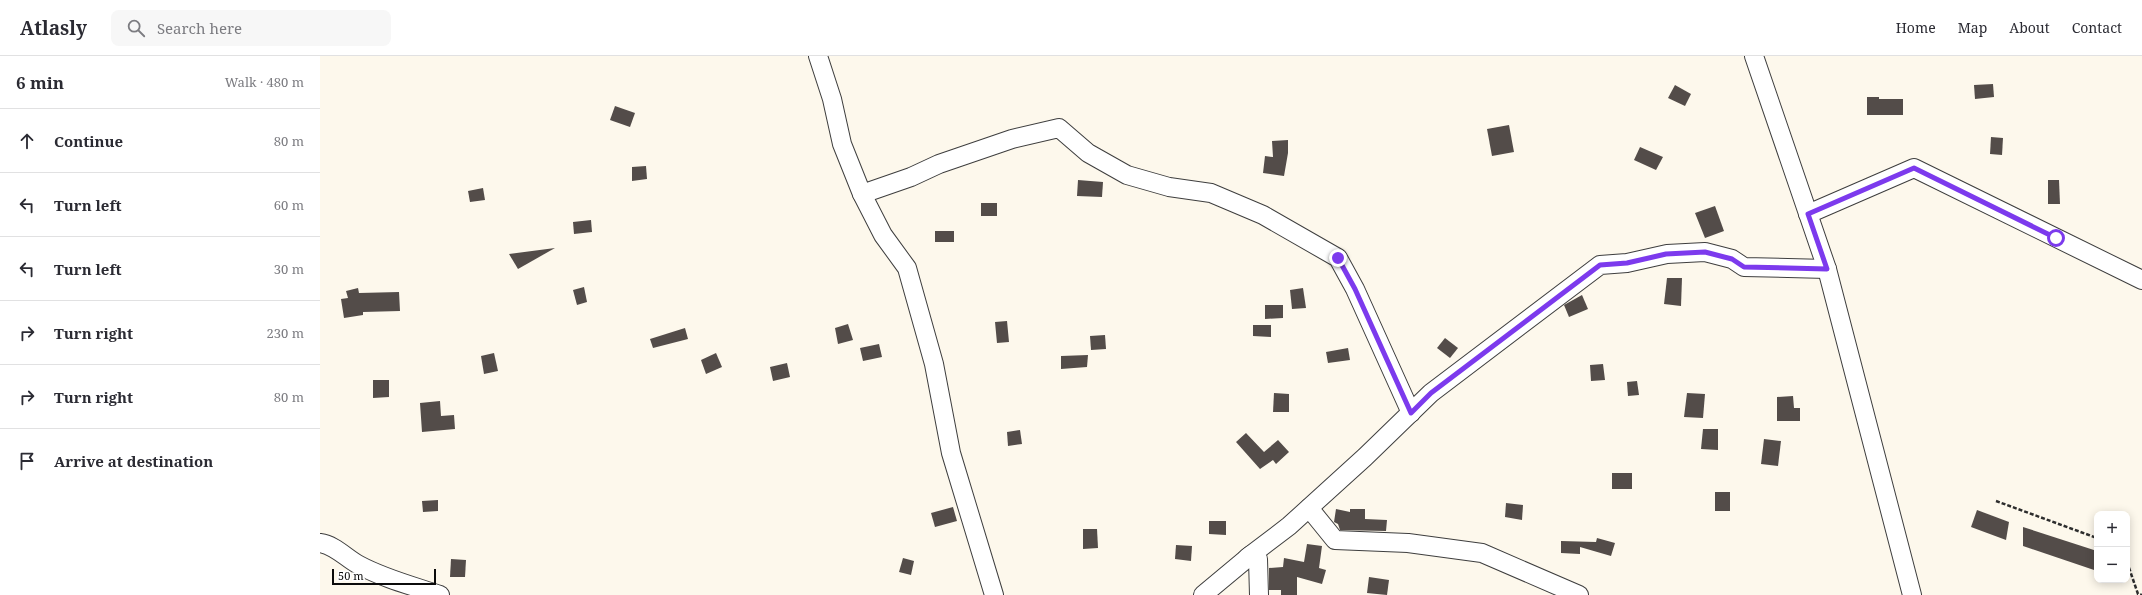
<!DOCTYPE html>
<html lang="en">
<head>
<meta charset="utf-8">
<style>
  :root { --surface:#fff; --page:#f7f7f7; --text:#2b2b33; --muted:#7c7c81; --line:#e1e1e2 }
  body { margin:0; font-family:"Noto Serif",serif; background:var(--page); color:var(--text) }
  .controls { position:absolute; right:12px; bottom:12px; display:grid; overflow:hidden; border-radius:8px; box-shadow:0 2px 10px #0003 }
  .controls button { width:36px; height:36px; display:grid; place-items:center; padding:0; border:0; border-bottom:1px solid var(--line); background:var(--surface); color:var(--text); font:20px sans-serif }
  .scale { position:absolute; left:12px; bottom:10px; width:104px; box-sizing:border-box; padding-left:4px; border:2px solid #0b0b0b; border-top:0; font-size:11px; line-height:14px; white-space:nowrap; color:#0b0b0b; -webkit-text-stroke:3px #fff; paint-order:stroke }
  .stop { position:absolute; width:12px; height:12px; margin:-9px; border:3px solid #7c3aed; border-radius:50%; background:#fff }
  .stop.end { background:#7c3aed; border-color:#fff; box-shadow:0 1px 4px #0008 }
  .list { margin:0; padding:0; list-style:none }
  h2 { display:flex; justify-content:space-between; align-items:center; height:52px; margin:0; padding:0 16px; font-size:17px }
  h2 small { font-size:13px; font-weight:400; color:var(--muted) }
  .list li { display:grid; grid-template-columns:26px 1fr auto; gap:12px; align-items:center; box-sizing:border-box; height:64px; padding:0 16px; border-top:1px solid var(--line) }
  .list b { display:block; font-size:15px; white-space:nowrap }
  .list em { font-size:13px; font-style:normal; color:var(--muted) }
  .icon { flex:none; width:22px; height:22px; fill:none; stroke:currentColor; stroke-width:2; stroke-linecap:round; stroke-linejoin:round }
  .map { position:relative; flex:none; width:1822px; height:539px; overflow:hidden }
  header { display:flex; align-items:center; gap:24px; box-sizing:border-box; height:56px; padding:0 20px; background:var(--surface); border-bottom:1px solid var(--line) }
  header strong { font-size:19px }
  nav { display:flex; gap:22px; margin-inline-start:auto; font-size:14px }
  .search { width:280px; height:36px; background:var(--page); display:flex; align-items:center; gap:10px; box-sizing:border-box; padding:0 14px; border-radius:8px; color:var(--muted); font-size:15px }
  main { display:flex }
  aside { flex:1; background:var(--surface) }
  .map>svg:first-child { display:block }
  .building { fill:#534c49 }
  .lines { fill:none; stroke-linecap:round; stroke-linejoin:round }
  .minor-casing { stroke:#3e3e3e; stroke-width:20 }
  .path { stroke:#2d2d2d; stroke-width:2.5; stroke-dasharray:4 2; stroke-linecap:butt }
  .minor { stroke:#fff; stroke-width:18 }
  .route { stroke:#7c3aed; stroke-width:5 }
</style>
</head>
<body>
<header>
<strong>Atlasly</strong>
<div class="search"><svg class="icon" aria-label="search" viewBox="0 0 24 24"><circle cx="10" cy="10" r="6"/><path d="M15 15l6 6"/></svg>Search here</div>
<nav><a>Home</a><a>Map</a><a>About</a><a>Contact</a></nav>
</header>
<main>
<aside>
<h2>6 min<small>Walk · 480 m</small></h2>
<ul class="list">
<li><svg class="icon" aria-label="ahead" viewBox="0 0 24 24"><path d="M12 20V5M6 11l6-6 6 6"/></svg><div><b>Continue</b></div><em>80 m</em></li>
<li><svg class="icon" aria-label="left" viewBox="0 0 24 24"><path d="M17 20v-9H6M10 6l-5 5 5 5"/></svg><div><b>Turn left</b></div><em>60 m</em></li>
<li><svg class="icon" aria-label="left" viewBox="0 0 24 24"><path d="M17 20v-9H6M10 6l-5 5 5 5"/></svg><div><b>Turn left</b></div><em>30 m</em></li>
<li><svg class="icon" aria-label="right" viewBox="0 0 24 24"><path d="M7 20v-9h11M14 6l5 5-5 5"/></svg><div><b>Turn right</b></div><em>230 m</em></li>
<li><svg class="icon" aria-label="right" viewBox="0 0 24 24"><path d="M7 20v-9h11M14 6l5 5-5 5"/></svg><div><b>Turn right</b></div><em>80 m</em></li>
<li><svg class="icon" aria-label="arrive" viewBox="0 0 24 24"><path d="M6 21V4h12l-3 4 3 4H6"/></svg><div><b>Arrive at destination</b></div></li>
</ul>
</aside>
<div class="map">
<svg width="1822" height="539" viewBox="0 0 1822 539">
  <rect width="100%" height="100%" fill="#fdf8ec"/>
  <g class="building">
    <path d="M1673,28L1674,41L1655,43L1654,29Z"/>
    <path d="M1355,29L1371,38L1365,50L1348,42Z"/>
    <path d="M1547,41H1559V43H1583V59H1547Z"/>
    <path d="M295,50L315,57L310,71L290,64Z"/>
    <path d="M1189,69L1194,96L1172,100L1167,73Z"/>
    <path d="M1671,81L1683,82L1682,99L1670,98Z"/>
    <path d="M968,84V97L964,120L943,117L945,100L953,101L952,85Z"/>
    <path d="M1320,91L1343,101L1336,114L1314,104Z"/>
    <path d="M326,110L327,123L312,125V111Z"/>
    <path d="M758,124L783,126L782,141L757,140Z"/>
    <path d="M1728,124H1739L1740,148H1728Z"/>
    <path d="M163,132L165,144L150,146L148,135Z"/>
    <rect x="661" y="147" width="16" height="13"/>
    <path d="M1395,150L1404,175L1385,182L1375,157Z"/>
    <path d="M271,164L272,176L254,178L253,166Z"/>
    <rect x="615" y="175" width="19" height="11"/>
    <path d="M235,192L198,213L189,198Z"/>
    <path d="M1347,222H1362L1361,250L1344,248Z"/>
    <path d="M264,231L267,246L257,249L253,234Z"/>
    <path d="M38,232L39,237L79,236L80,255L43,256V259L24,262L21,243L28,242L26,235Z"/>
    <path d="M983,232L986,252L972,253L970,234Z"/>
    <path d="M1262,239L1268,253L1249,261L1244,249Z"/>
    <path d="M945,249H963V262L945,263Z"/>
    <path d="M687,265L689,286L677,287L675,266Z"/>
    <path d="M528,268L533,284L518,288L515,272Z"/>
    <path d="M933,269H951V281L933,280Z"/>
    <path d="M365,272L368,283L333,292L330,283Z"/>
    <path d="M785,279L786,293L771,294L770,280Z"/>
    <path d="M1125,282L1138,292L1130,302L1117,292Z"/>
    <path d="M559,288L562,301L543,305L540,292Z"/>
    <path d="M1028,292L1030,304L1008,307L1006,296Z"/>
    <path d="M174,297L178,315L164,318L161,300Z"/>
    <path d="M396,297L402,311L386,318L381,304Z"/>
    <path d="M768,299L767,311L741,313V300Z"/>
    <path d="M467,307L470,321L453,325L450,311Z"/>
    <path d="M1283,308L1285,324L1271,325L1270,309Z"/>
    <path d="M53,324H69V341L53,342Z"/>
    <path d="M1317,325L1319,339L1308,340L1307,326Z"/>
    <path d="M954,337L969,338V356H953Z"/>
    <path d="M1367,337L1385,338L1383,362L1364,361Z"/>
    <path d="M1473,340L1474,352H1480V365H1457V341Z"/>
    <path d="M120,345L121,360L134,359L135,373L102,376L100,347Z"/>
    <path d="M1383,373H1398V394L1381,393Z"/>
    <path d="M700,374L702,388L688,390L687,376Z"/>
    <path d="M926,377L944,396L958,384L969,396L956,408L953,404L940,413L916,386Z"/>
    <path d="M1444,383L1461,385L1458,410L1441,408Z"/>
    <rect x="1292" y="417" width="20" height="16"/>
    <rect x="1395" y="436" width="15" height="19"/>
    <path d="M118,444V455L103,456L102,445Z"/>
    <path d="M1186,447L1203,449L1202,464L1185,461Z"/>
    <path d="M633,451L637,465L615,471L611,457Z"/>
    <path d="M1016,453L1030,456V453H1045V463L1067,464L1066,475L1020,474L1018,468L1014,466Z"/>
    <path d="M1657,454L1689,466L1686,484L1651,471Z"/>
    <path d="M889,465H906V479L889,478Z"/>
    <path d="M1703,471L1777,495V515L1703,490Z"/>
    <path d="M763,473H777L778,492L763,493Z"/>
    <path d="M1277,482L1295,487L1291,500L1260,491V498L1241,497V485L1276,486Z"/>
    <path d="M987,488L1002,490L999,512L1006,514L1002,528L977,521V539H961V534H949V512L963,511L964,502L984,506Z"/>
    <path d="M856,489L872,490L871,505L855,503Z"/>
    <path d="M583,502L594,505L591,519L579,516Z"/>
    <path d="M131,503L146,504L145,521H130Z"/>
    <path d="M1049,521L1069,524L1067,539L1047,537Z"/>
  </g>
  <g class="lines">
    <defs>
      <g id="minor">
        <path d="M498,0L512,43L522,88L542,138L563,179L587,212L614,308L631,397L674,539"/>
        <path d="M1434,0L1507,213L1592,539"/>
        <path d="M542,138L591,121L619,108L692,83L739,72L768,97L807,119L849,131L891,137L943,159L1018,202L1035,233L1091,357"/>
        <path d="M1488,158L1594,112L1822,224"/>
        <path d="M989,452L1015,484L1088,487L1162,497L1259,539"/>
        <path d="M0,487C15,489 26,502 39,509C65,523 93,530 120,539"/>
        <path d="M927,502L969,470L1045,401L1111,337L1280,209L1307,207L1347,198L1385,196L1412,203L1424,211L1507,213"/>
        <path d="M883,539L931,499L935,500L938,503L939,539"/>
      </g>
    </defs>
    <use href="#minor" class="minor-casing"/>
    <g class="path">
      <path d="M1676,445L1777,482"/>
      <path d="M1807,506L1818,538L1822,539"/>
    </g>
    <use href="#minor" class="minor"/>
  </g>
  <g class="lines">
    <path class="route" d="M1018,202L1035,233L1091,357L1111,337L1280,209L1307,207L1346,198L1385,196L1412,203L1424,211L1507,213L1488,158L1594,112L1736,182"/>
  </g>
</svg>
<div class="controls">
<button>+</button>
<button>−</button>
</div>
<div class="scale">50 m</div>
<div class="stop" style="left:1736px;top:182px"></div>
<div class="stop end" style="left:1018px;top:202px"></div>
</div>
</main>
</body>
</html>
